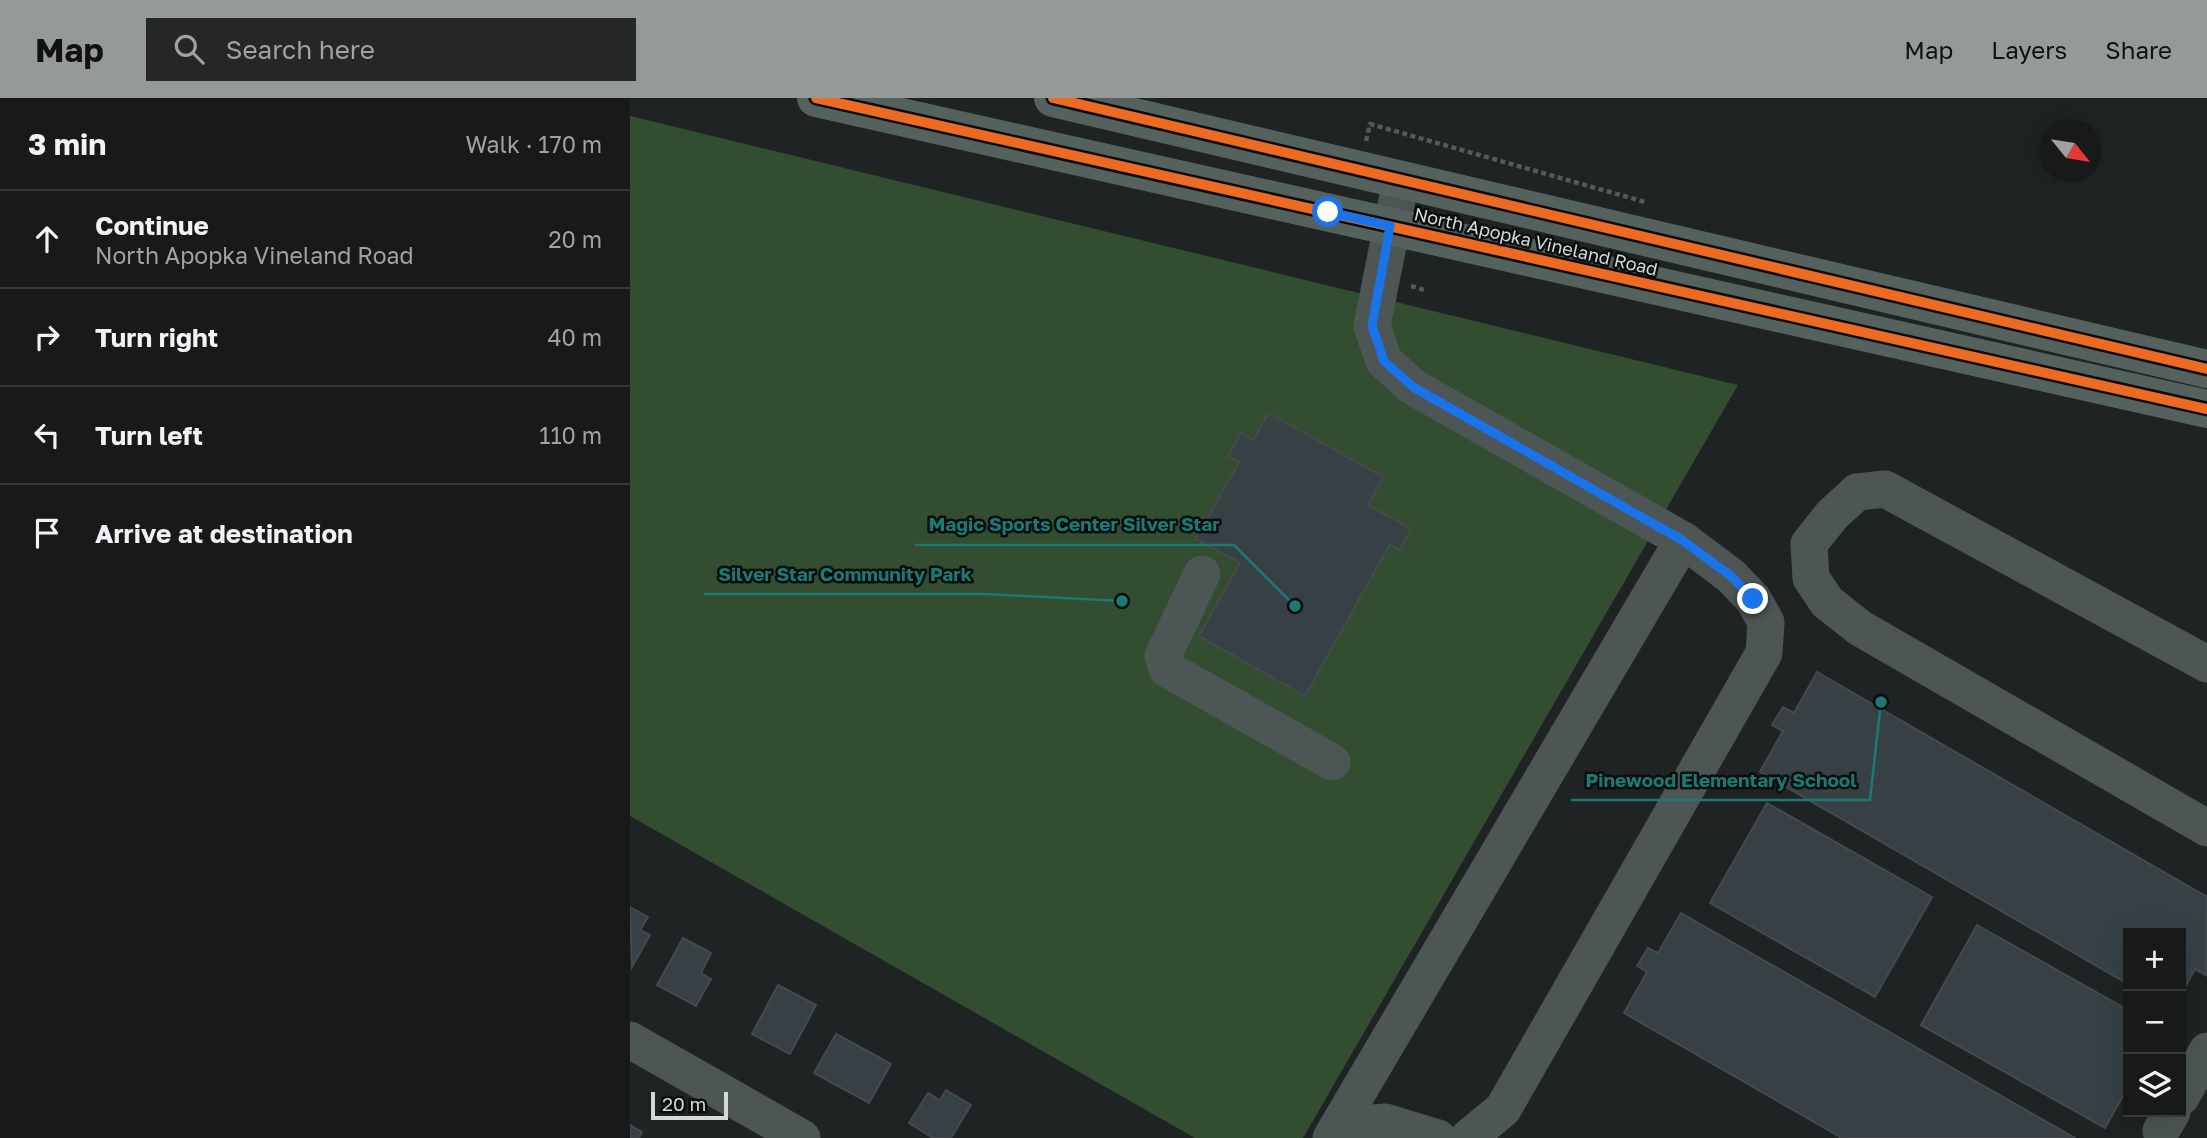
<!DOCTYPE html>
<html lang="en">
<head>
<meta charset="utf-8">
<style>
  :root { --surface:#181a1a; --page:#252727; --text:#f1f3f6; --muted:#9fa1a2; --line:#363839; --accent:#959999 }
  body { margin:0; font-family:"Golos Text",sans-serif; background:var(--page); color:var(--text) }
  .controls { position:absolute; right:21px; bottom:21px; display:grid; overflow:hidden; border-radius:0px; box-shadow:0 7px 28px #0002 }
  .controls button { width:63px; height:63px; display:grid; place-items:center; padding:0; border:0; border-bottom:2px solid var(--line); background:var(--surface); color:var(--text); font:35px sans-serif }
  .compass { position:absolute; left:1409px; top:21px; width:63px; height:63px; border-radius:50%; background:var(--surface); box-shadow:0 7px 28px #0002; rotate:120deg }
  .scale { position:absolute; left:21px; bottom:18px; width:77px; box-sizing:border-box; padding-left:7px; border:4px solid #d4d8d8; border-top:0; font-size:19px; line-height:24px; white-space:nowrap; color:#d4d8d8; -webkit-text-stroke:5px #0a0d0d; paint-order:stroke }
  .stop { position:absolute; width:21px; height:21px; margin:-16px; border:5px solid #1a73e8; border-radius:50%; background:#fff }
  .stop.end { background:#1a73e8; border-color:#fff; box-shadow:0 2px 7px #0008 }
  .list { margin:0; padding:0; list-style:none }
  h2 { display:flex; justify-content:space-between; align-items:center; height:91px; margin:0; padding:0 28px; font-size:30px }
  h2 small { font-size:23px; font-weight:400; color:var(--muted) }
  .list li { display:grid; grid-template-columns:46px 1fr auto; gap:21px; align-items:center; box-sizing:border-box; height:98px; padding:0 28px; border-top:2px solid var(--line) }
  .list b { display:block; font-size:26px; white-space:nowrap }
  .list p { margin:0; font-size:23px; white-space:nowrap; color:var(--muted) }
  .list em { font-size:23px; font-style:normal; color:var(--muted) }
  .icon { flex:none; width:38px; height:38px; fill:none; stroke:currentColor; stroke-width:2; stroke-linecap:round; stroke-linejoin:round }
  .map { position:relative; flex:none; width:1577px; height:1040px; overflow:hidden }
  header { display:flex; align-items:center; gap:42px; box-sizing:border-box; height:98px; padding:0 35px; background:var(--accent); color:#111 }
  header strong { font-size:33px }
  nav { display:flex; gap:38px; margin-inline-start:auto; font-size:24px }
  .search { width:490px; height:63px; background:var(--page); display:flex; align-items:center; gap:18px; box-sizing:border-box; padding:0 24px; border-radius:0px; color:var(--muted); font-size:26px }
  main { display:flex }
  aside { flex:1; background:var(--surface) }
  .map>svg:first-child { display:block }
  .green { fill:#334d31 }
  .building { fill:#374145; stroke:#47494a; stroke-width:2 }
  .lines { fill:none; stroke-linecap:round; stroke-linejoin:round }
  .path { stroke:#555a59; stroke-width:4.5; stroke-dasharray:5 3.5; stroke-linecap:butt }
  .minor { stroke:#4d5654; stroke-width:37 }
  .major { stroke:#54615d; stroke-width:38 }
  .cycleway-casing { stroke:#0a0d0d; stroke-width:15 }
  .cycleway { stroke:#ed6a23; stroke-width:10 }
  .route { stroke:#1a73e8; stroke-width:9 }
  .labels { text-anchor:middle; dominant-baseline:central; stroke-width:5; stroke-linejoin:round; paint-order:stroke }
  .street-label { font-size:18px; fill:#d4d8d8; stroke:#0a0d0d }
  .leader { fill:none; stroke:#197b73; stroke-width:2.5 }
  .callout-dot { fill:#197b73; stroke:#0a0d0d; stroke-width:2.5 }
  .callout-label { font-size:19px; text-anchor:middle; font-weight:bold; fill:#197b73; stroke:#0a0d0d; stroke-width:5; stroke-linejoin:round; paint-order:stroke }
</style>
</head>
<body>
<header>
<strong>Map</strong>
<div class="search"><svg class="icon" aria-label="search" viewBox="0 0 24 24"><circle cx="10" cy="10" r="6"/><path d="M15 15l6 6"/></svg>Search here</div>
<nav><a>Map</a><a>Layers</a><a>Share</a></nav>
</header>
<main>
<aside>
<h2>3 min<small>Walk · 170 m</small></h2>
<ul class="list">
<li><svg class="icon" aria-label="ahead" viewBox="0 0 24 24"><path d="M12 20V5M6 11l6-6 6 6"/></svg><div><b>Continue</b><p>North Apopka Vineland Road</p></div><em>20 m</em></li>
<li><svg class="icon" aria-label="right" viewBox="0 0 24 24"><path d="M7 20v-9h11M14 6l5 5-5 5"/></svg><div><b>Turn right</b></div><em>40 m</em></li>
<li><svg class="icon" aria-label="left" viewBox="0 0 24 24"><path d="M17 20v-9H6M10 6l-5 5 5 5"/></svg><div><b>Turn left</b></div><em>110 m</em></li>
<li><svg class="icon" aria-label="arrive" viewBox="0 0 24 24"><path d="M6 21V4h12l-3 4 3 4H6"/></svg><div><b>Arrive at destination</b></div></li>
</ul>
</aside>
<div class="map">
<svg width="1577" height="1040" viewBox="0 0 1577 1040">
  <rect width="100%" height="100%" fill="#202323"/>
  <path class="green" d="M0,18L1108,287L673,1040H565L0,718Z"/>
  <g class="building">
    <path d="M639,315L753,379L738,407L781,431L770,452L760,446L675,598L569,538L610,465L566,441L609,364L598,358L611,335L623,342Z"/>
    <path d="M1187,574L1577,799L1576,877L1565,871L1551,896V835H1498V886L1130,674L1153,633L1142,627L1153,609L1164,615Z"/>
    <path d="M1137,705L1302,799L1245,899L1080,805Z"/>
    <path d="M0,809L18,819L10,832L20,837L2,869Z"/>
    <path d="M1051,815L1445,1040H1212L994,915L1017,874L1007,868L1018,850L1028,855Z"/>
    <path d="M1347,827L1498,912V989L1475,1030L1291,927Z"/>
    <path d="M53,840L81,855L71,875L81,881L66,908L27,887Z"/>
    <path d="M148,887L186,907L160,956L122,936Z"/>
    <path d="M206,936L261,966L239,1005L184,975Z"/>
    <path d="M316,992L341,1007L321,1040H303L279,1025L298,995L310,1002Z"/>
    <path d="M0,1027L12,1034L9,1040H0Z"/>
  </g>
  <g class="lines">
    <g class="path">
      <path d="M736,43L740,26L1015,104"/>
      <path d="M781,188L794,192"/>
    </g>
    <g class="minor">
      <path d="M771,82L742,228L754,263L783,289L1053,442L1101,478L1123,501L1136,524L1134,555L873,1011L838,1040"/>
      <path d="M572,476L533,558L537,571L702,664"/>
      <path d="M1577,566L1255,391L1227,394L1202,417L1179,446L1181,480L1197,504L1230,530L1577,730"/>
      <path d="M0,942L172,1040"/>
      <path d="M1551,999L1577,953"/>
      <path d="M1531,1033L1542,1014"/>
      <path d="M702,1039L731,1026L755,1024L808,1040"/>
      <path d="M701,1040L1053,442"/>
    </g>
    <g class="major">
      <path d="M186,0L1577,311"/>
      <path d="M423,0L1577,271"/>
    </g>
    <defs>
      <g id="cycleway">
        <path d="M186,0L1577,311"/>
        <path d="M423,0L1577,271"/>
      </g>
    </defs>
    <use href="#cycleway" class="cycleway-casing"/>
    <use href="#cycleway" class="cycleway"/>
  </g>
  <g class="lines">
    <path class="route" d="M698,114L760,128L742,228L754,263L783,289L1052,442L1101,478L1123,501"/>
  </g>
  <g class="labels">
    <g class="street-label">
      <text transform="translate(906 143) rotate(13)">North Apopka Vineland Road</text>
    </g>
  </g>
  <path class="leader" d="M665 508L604 447H285M492 503L356 496H74M1251 604L1240 702H941"/>
  <g class="callout-dot">
    <circle cx="665" cy="508" r="7"/>
    <circle cx="492" cy="503" r="7"/>
    <circle cx="1251" cy="604" r="7"/>
  </g>
  <g class="callout-label">
    <text x="444" y="433">Magic Sports Center Silver Star</text>
    <text x="215" y="483">Silver Star Community Park</text>
    <text x="1091" y="689">Pinewood Elementary School</text>
  </g>
</svg>
<div class="controls">
<button>+</button>
<button>−</button>
<button><svg class="icon" aria-label="layers" viewBox="0 0 24 24"><path d="M12 4l9 5-9 5-9-5zM3 14l9 5 9-5"/></svg></button>
</div>
<svg class="compass" viewBox="-18 -18 36 36"><path d="M0-13l5 13h-10z" fill="#e53935"/><path d="M0 13l5-13h-10z" fill="#9fa1a2"/></svg>
<div class="scale">20 m</div>
<div class="stop" style="left:698px;top:114px"></div>
<div class="stop end" style="left:1123px;top:501px"></div>
</div>
</main>
</body>
</html>
